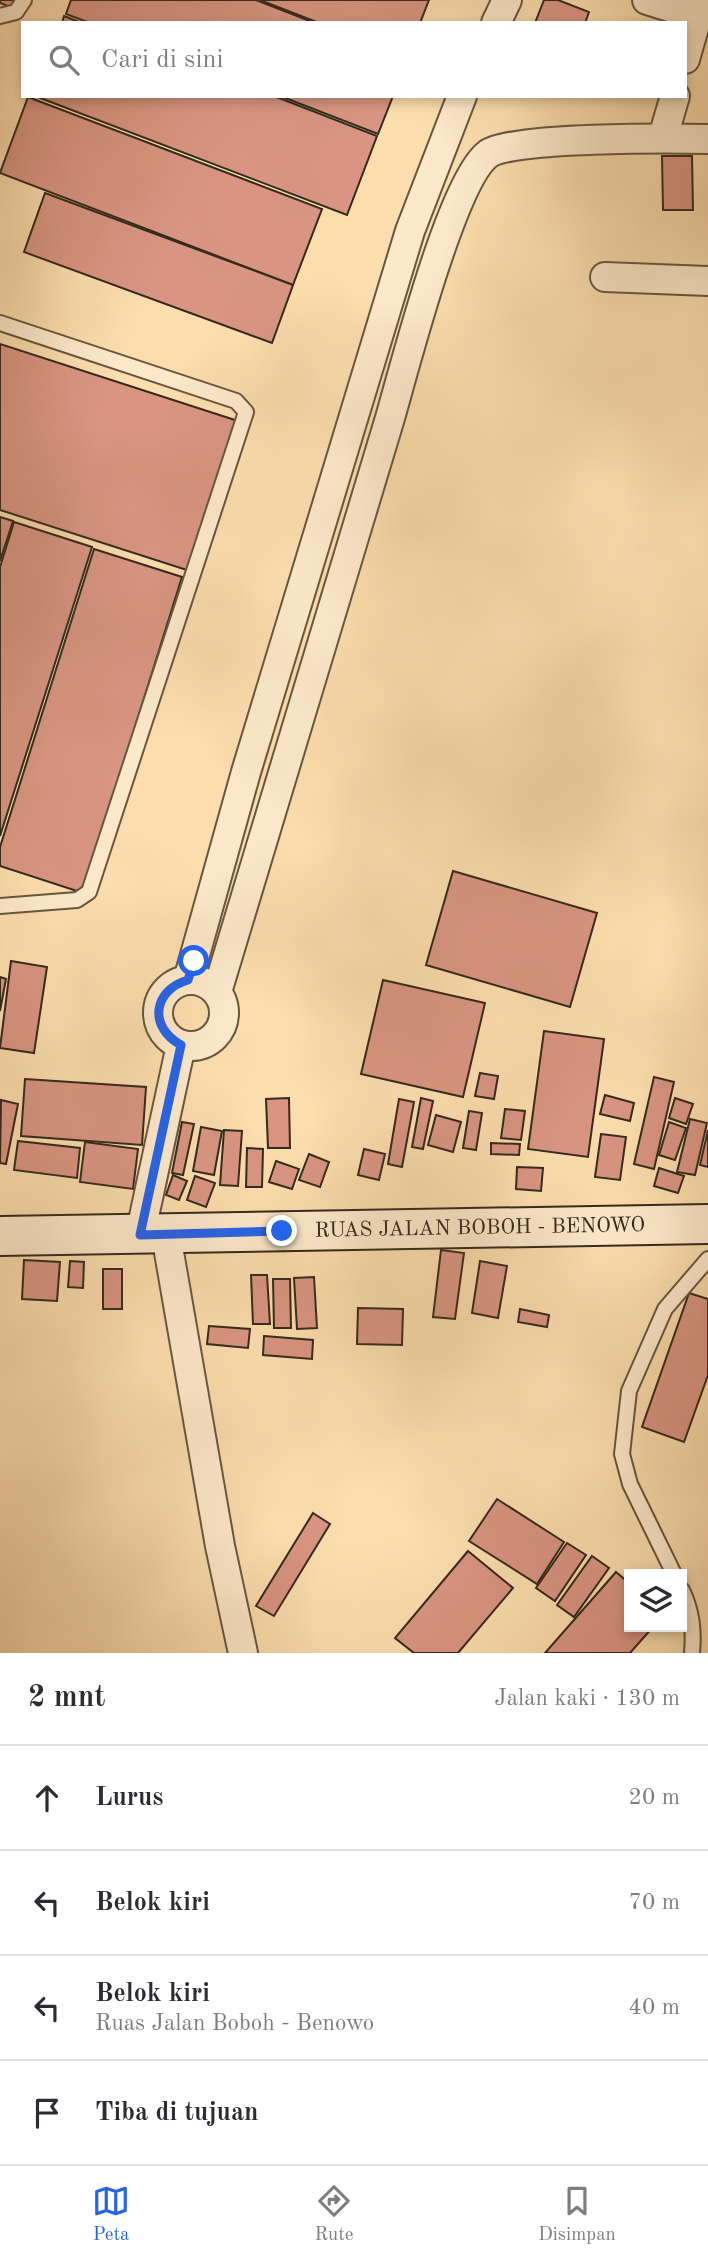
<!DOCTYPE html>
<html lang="id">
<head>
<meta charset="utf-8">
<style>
  :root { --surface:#fff; --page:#f2f2f3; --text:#2b2b33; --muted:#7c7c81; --line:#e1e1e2; --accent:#2563eb }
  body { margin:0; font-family:"Old Standard TT",serif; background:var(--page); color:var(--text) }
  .controls { position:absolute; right:21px; bottom:21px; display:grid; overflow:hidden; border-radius:0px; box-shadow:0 4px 10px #0003 }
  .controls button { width:63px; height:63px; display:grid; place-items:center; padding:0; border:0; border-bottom:2px solid var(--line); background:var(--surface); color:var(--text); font:35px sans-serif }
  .stop { position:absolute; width:21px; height:21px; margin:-16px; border:5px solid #2563eb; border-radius:50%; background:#fff }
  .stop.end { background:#2563eb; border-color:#fff; box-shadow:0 2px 7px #0008 }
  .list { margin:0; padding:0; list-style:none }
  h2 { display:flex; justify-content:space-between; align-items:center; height:91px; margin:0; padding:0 28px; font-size:30px }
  h2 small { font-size:23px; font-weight:400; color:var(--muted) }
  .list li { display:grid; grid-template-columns:46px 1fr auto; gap:21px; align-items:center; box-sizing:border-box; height:105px; padding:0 28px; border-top:2px solid var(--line) }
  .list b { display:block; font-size:26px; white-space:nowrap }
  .list p { margin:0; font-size:23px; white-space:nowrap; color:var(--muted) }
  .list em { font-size:23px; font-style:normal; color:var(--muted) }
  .icon { flex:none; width:38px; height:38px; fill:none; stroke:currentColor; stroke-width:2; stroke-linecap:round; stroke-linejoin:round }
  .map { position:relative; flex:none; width:708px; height:1653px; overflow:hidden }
  .search { position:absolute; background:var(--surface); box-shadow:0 4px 10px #0003; left:21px; right:21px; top:21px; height:77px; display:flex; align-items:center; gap:18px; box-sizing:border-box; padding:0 24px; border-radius:0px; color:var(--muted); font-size:26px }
  .sheet { height:511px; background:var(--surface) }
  nav { display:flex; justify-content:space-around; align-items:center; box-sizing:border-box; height:98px; border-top:2px solid var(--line); background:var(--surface); font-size:19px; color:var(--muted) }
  nav a { display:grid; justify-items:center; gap:4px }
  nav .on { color:var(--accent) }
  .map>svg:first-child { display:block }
  .building { fill:#d99582; stroke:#352a1c; stroke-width:2 }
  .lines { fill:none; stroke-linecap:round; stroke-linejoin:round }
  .lane-casing { stroke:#675740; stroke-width:18 }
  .street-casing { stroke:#675740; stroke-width:32 }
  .secondary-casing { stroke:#352a1c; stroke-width:42 }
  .lane { stroke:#fde9ca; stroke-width:14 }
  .street { stroke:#fde9ca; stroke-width:28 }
  .secondary { stroke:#fde9ca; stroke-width:38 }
  .route { stroke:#2563eb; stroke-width:9 }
  .labels { text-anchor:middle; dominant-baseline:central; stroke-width:5; stroke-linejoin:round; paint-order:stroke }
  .street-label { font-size:21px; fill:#352a1c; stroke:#fde9ca }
</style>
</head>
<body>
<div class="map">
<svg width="708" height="1653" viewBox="0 0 708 1653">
  <rect width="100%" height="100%" fill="#fcddae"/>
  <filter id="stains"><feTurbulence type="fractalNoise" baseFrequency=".00286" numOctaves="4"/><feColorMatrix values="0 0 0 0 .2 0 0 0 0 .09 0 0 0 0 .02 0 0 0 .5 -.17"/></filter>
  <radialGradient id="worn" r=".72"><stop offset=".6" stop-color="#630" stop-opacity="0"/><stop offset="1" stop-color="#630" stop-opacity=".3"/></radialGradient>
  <g class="building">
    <path d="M0,0H18L15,9L0,3Z"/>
    <path d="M71,0H256L315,23H90L66,14Z"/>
    <path d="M260,0H429L420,23H319Z"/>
    <path d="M544,0H558L589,12L585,23H535Z"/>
    <path d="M64,16L82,23H62Z"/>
    <path d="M35,96H274L377,136L347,215Z"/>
    <path d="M280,96H393L378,134Z"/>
    <path d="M28,97L322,209L293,285L0,173Z"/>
    <path d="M662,156H692L693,210H663Z"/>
    <path d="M45,193L293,285L272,343L24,252Z"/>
    <path d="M0,344L241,422L193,572L0,510Z"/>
    <path d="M0,517L13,521L0,561Z"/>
    <path d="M14,522L92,547L0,836V567Z"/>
    <path d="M94,549L182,577L83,893L0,866V847Z"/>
    <path d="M453,871L597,913L570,1007L426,965Z"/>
    <path d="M11,961L47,967L34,1053L0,1048Z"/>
    <path d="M0,977L6,979L0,1011Z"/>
    <path d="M383,980L485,1003L463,1097L361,1074Z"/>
    <path d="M544,1031L604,1039L588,1157L528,1149Z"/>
    <path d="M480,1073L498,1076L494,1099L475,1096Z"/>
    <path d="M654,1077L674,1082L654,1169L634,1164Z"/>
    <path d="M25,1079L146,1087L142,1145L21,1136Z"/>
    <path d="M605,1095L634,1103L630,1121L600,1114Z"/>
    <path d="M289,1098L290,1148H268L266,1099Z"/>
    <path d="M421,1098L433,1101L423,1149L412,1147Z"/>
    <path d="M675,1098L693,1104L686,1124L669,1118Z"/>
    <path d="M399,1099L414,1102L402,1167L388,1164Z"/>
    <path d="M1,1100L18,1104L6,1164L0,1163Z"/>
    <path d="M505,1109L525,1111L521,1140L501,1138Z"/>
    <path d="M469,1111L482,1113L476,1150L463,1148Z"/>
    <path d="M436,1115L461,1122L453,1152L428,1145Z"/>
    <path d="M690,1119L707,1123L695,1175L677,1172Z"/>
    <path d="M182,1122L194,1124L183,1175L172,1173Z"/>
    <path d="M669,1122L686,1128L675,1160L659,1155Z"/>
    <path d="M201,1127L222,1131L214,1175L193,1171Z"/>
    <path d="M224,1130L242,1131L238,1186L220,1185Z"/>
    <path d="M708,1130V1167L700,1165Z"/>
    <path d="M601,1134L626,1137L620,1180L595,1177Z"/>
    <path d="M18,1141L80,1148L77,1178L14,1170Z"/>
    <path d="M85,1142L138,1149L133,1189L80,1182Z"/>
    <path d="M491,1143L520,1144L519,1155L491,1154Z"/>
    <path d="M247,1148L263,1149L262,1187H246Z"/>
    <path d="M364,1149L385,1154L379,1180L358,1175Z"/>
    <path d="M309,1154L329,1162L320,1187L299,1180Z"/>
    <path d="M276,1161L299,1169L292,1189L269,1182Z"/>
    <path d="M517,1167L543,1168L541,1191L516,1189Z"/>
    <path d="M659,1168L684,1176L678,1193L654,1186Z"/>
    <path d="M173,1175L187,1181L179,1200L166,1195Z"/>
    <path d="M195,1176L215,1183L206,1207L187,1200Z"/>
    <path d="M441,1250L464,1253L455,1319L433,1317Z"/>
    <path d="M24,1260L60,1262L57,1301L22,1299Z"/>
    <path d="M70,1261L84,1262L83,1288L68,1287Z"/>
    <path d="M480,1261L507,1266L498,1318L472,1313Z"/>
    <rect x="103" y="1269" width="19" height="40"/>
    <path d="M251,1275H267L270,1324H253Z"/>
    <path d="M314,1277L317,1328L297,1329L294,1278Z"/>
    <path d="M273,1279H290L291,1328H274Z"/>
    <path d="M689,1293L708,1299V1375L684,1442L642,1427Z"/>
    <path d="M358,1308L403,1309L402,1345L357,1344Z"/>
    <path d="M520,1309L549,1315L547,1327L518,1322Z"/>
    <path d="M209,1326L250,1329L248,1348L207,1344Z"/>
    <path d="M264,1336L313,1340L312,1359L263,1355Z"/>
    <path d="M497,1499L564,1542L537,1584L469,1541Z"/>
    <path d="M313,1513L330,1524L274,1616L256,1606Z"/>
    <path d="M567,1543L586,1555L555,1601L536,1588Z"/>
    <path d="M468,1551L513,1588L458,1653H414L395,1638Z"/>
    <path d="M592,1556L609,1568L574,1617L557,1605Z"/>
    <path d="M616,1572L629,1583V1627H653L630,1653H545Z"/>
  </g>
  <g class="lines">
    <defs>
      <g id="lane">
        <path d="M0,16L16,12L24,0"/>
        <path d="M0,323L236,401L246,412L89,892L77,900L0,906"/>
        <path d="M674,1574L630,1484L622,1454L629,1391L665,1309L708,1259"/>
        <path d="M682,1590C692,1611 694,1630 692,1653"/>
      </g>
      <g id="street">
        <path d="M647,0L698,16"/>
        <path d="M496,23L507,0"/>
        <path d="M685,59L702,0"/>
        <path d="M663,137L675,96"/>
        <path d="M605,277L708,281"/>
        <path d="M188,980L246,772L410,231L462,96"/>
        <circle cx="191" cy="1013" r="33"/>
        <path d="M217,992C275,801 332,609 390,418C405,366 452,181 488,154C509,137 674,138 708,139"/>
        <path d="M140,1235L181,1045"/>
        <path d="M166,1235L220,1546L243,1653"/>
      </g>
      <g id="secondary">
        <path id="s1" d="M0,1236L708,1224"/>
      </g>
    </defs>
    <use href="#lane" class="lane-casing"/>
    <use href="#street" class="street-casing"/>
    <use href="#secondary" class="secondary-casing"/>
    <use href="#lane" class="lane"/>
    <use href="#street" class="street"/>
    <use href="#secondary" class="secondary"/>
  </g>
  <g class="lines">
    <path class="route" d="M194,961L188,980C153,990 148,1027 181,1045L140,1235L282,1231"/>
  </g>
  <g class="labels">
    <g class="street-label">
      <text stroke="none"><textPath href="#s1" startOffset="480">RUAS JALAN BOBOH - BENOWO</textPath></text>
    </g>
  </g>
  <rect width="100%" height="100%" filter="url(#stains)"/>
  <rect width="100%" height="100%" fill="url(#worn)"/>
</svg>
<div class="controls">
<button><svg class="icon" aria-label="layers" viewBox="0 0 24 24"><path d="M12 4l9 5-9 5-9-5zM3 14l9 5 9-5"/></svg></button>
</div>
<div class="stop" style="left:194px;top:961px"></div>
<div class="stop end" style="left:282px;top:1231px"></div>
<div class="search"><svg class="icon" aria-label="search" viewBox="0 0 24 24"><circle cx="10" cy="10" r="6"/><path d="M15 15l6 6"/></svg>Cari di sini</div>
</div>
<section class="sheet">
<h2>2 mnt<small>Jalan kaki · 130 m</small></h2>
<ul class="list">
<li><svg class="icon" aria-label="ahead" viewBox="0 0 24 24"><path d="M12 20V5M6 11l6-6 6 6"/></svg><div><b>Lurus</b></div><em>20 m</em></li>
<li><svg class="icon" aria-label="left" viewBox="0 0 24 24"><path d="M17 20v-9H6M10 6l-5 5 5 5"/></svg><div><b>Belok kiri</b></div><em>70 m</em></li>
<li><svg class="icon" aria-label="left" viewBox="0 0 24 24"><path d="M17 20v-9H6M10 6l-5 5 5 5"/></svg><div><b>Belok kiri</b><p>Ruas Jalan Boboh - Benowo</p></div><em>40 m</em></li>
<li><svg class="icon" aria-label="arrive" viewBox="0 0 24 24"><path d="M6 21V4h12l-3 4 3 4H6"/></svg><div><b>Tiba di tujuan</b></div></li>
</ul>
</section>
<nav>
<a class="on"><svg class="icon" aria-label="map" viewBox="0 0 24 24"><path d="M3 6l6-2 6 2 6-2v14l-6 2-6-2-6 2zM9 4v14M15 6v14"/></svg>Peta</a>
<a><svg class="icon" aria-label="directions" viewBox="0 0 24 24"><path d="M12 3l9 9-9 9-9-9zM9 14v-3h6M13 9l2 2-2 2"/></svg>Rute</a>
<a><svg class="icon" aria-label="saved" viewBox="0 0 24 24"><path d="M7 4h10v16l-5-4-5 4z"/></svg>Disimpan</a>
</nav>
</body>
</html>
